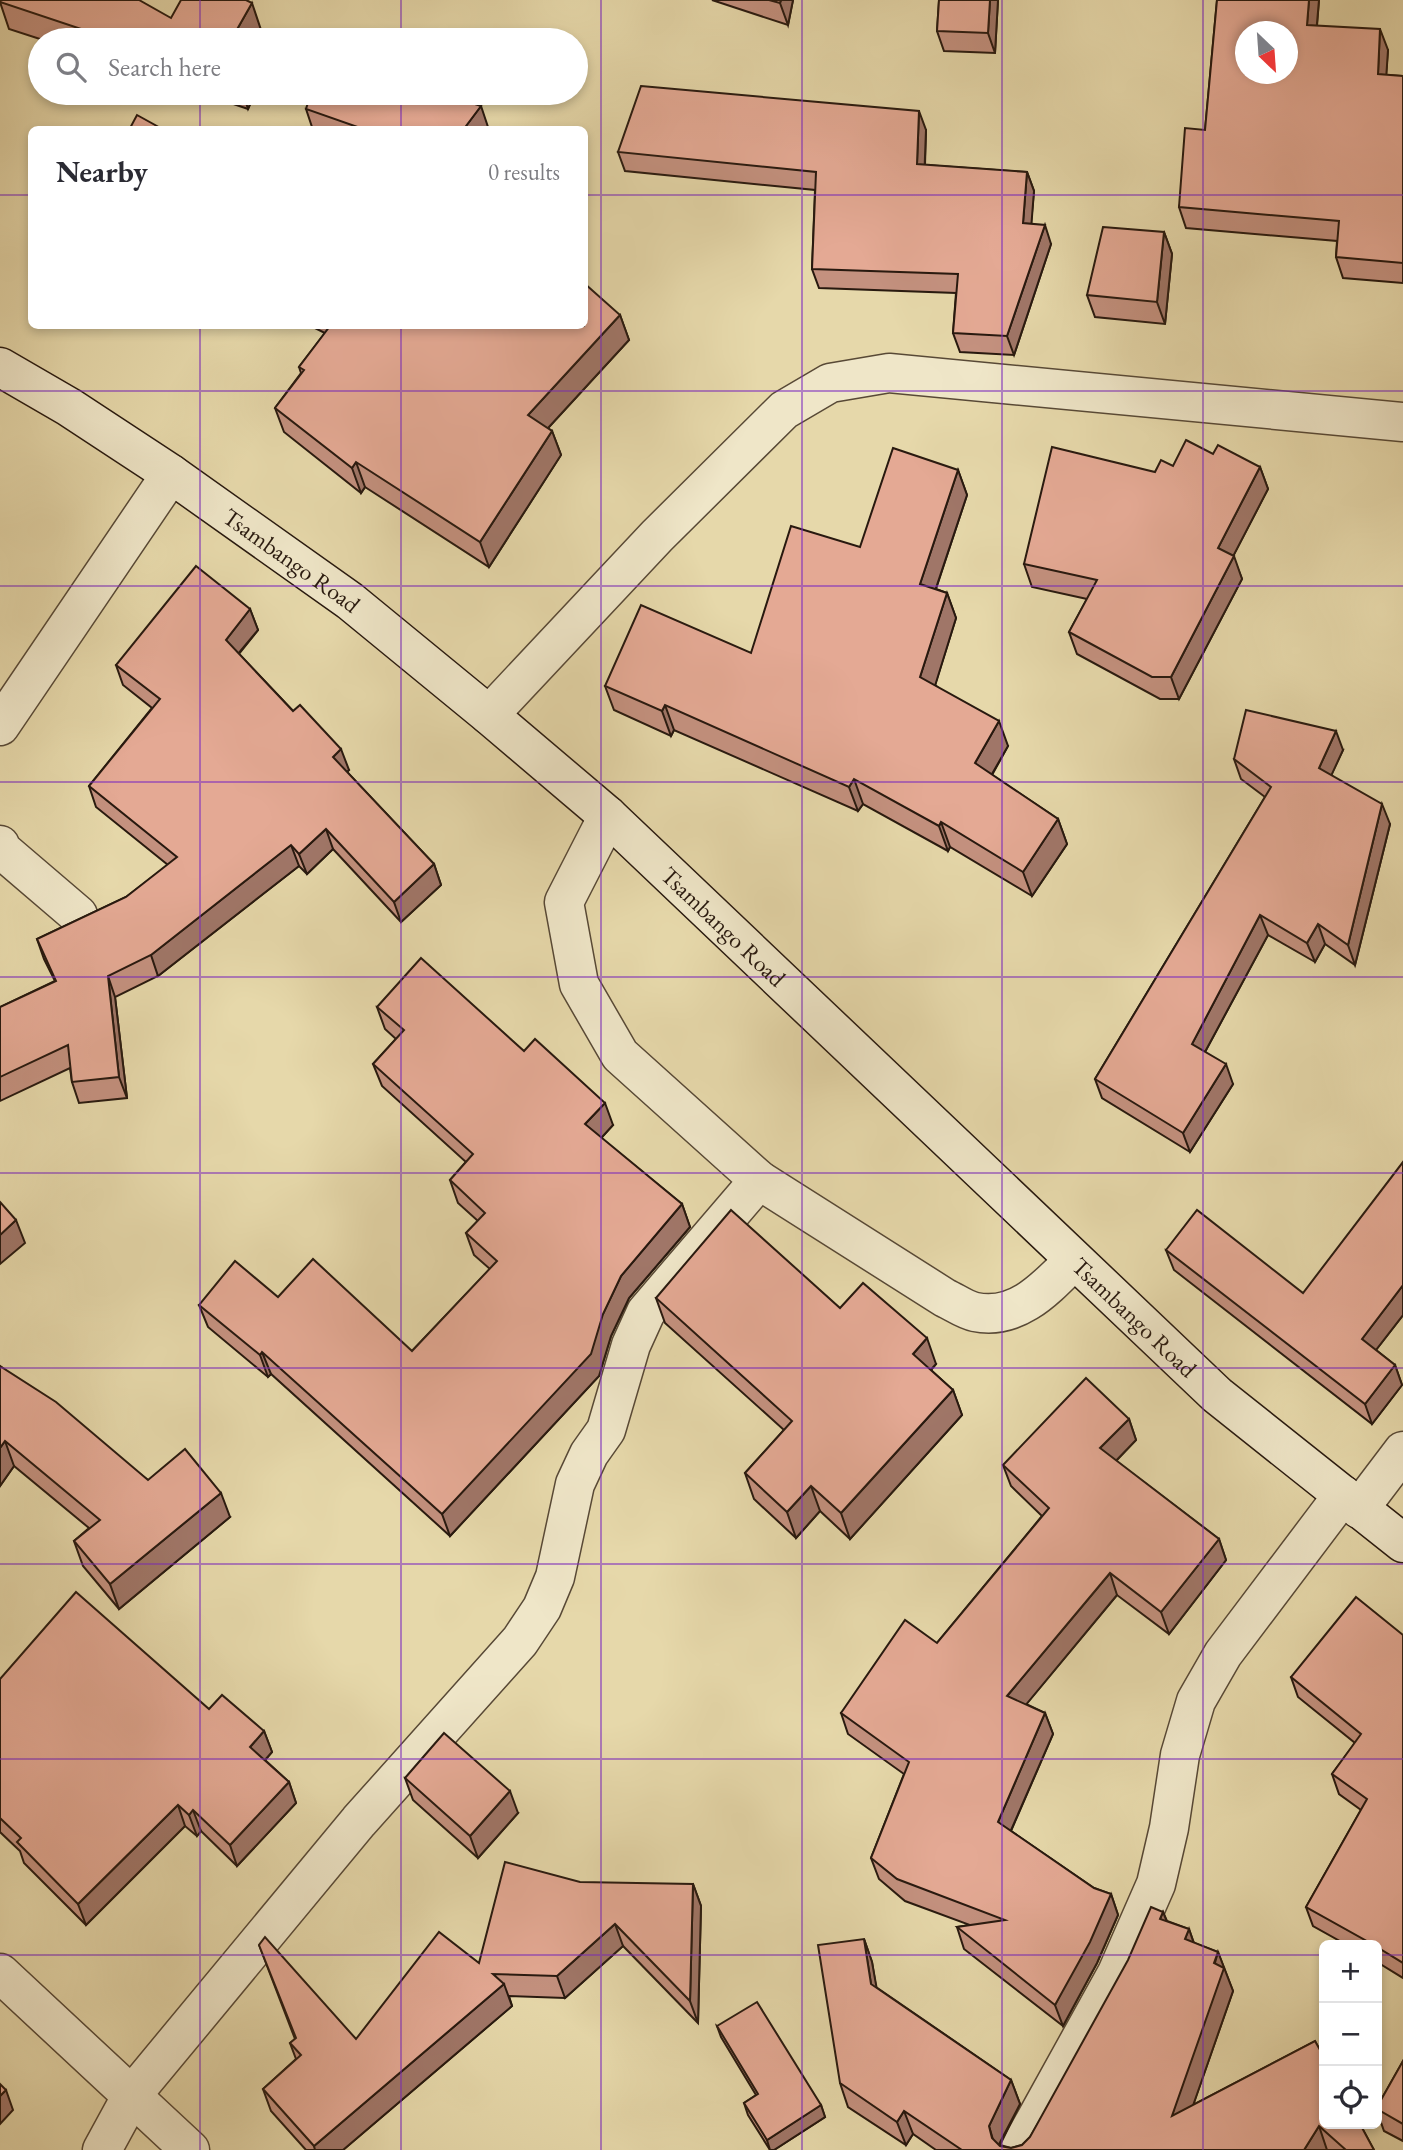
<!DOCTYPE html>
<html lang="en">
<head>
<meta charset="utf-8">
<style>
  :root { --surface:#fff; --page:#f7f7f7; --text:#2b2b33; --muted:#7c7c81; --line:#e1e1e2 }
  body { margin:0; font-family:"EB Garamond",serif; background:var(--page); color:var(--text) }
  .controls { position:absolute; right:21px; bottom:21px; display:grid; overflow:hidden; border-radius:10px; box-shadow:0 4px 10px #0003 }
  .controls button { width:63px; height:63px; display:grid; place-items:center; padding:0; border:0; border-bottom:2px solid var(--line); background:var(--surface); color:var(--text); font:35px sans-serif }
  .compass { position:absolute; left:1235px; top:21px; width:63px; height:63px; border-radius:50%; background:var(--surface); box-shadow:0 4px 10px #0003; rotate:155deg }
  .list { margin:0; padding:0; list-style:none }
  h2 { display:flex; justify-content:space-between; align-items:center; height:91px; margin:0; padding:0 28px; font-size:30px }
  h2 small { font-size:23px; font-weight:400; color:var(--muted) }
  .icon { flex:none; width:38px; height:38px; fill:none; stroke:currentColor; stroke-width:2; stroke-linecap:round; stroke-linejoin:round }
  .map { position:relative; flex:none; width:1403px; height:2150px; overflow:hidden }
  .search { position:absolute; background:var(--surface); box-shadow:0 4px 10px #0003; left:28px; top:28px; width:560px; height:77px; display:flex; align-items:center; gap:18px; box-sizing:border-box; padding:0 24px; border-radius:38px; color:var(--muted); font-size:26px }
  .panel { position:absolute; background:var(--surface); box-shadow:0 4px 10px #0003; left:28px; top:126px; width:560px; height:203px; border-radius:10px }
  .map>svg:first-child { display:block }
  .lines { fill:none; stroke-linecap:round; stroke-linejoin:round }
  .street-casing { stroke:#584936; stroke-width:41 }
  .secondary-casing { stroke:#28190f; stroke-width:41 }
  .street { stroke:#efe6c8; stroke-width:38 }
  .secondary { stroke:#efe6c8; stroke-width:38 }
  .wall { fill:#c4917f; stroke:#28190f; stroke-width:2 }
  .shaded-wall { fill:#a07668; stroke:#28190f; stroke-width:2 }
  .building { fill:#e4a994; stroke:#28190f; stroke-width:2; fill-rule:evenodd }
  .grid { fill:none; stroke:#7b2cbf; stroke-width:2; stroke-opacity:0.55 }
  .labels { text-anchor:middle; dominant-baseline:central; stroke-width:5; stroke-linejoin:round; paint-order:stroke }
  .street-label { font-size:24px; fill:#28190f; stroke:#efe6c8 }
</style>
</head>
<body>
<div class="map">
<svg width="1403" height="2150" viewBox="0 0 1403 2150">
  <rect width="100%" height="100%" fill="#e6d8aa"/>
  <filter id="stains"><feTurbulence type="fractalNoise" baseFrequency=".00286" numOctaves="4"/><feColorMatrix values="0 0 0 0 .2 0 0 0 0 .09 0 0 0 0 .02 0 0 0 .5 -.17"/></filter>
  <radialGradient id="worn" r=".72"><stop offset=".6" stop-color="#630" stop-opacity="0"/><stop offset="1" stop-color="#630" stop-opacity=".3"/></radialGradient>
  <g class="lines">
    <defs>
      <g id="street">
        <path d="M489,715L657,536L784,410L830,383L889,373L1403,422"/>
        <path d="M0,726L171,474"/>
        <path d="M608,816L564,902L579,984L620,1055L759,1180L945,1298C954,1302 965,1310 975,1312C1018,1321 1048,1286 1074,1260"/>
        <path d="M0,845L2,850L78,915"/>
        <path d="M1359,1509L1403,1451"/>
        <path d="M0,1973L190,2150"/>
        <path d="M102,2150L132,2095L359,1821L520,1641L542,1608L555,1577L575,1484L589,1454L606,1430L631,1345L646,1312L759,1180"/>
        <path d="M1019,2150L1117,1973L1156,1884L1169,1828L1180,1755L1196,1701L1223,1654L1343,1495"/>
      </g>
      <g id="secondary">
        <path id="s1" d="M0,367L69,407L171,474L350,601L489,715L608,816L1217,1395L1403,1543"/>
      </g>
    </defs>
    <use href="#street" class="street-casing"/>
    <use href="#secondary" class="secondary-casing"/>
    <use href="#street" class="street"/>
    <use href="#secondary" class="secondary"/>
  </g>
  <g class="wall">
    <path d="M712,0H793L788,25Z"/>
    <path d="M939,0H998L995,53L944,51L937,31Z"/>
    <path d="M1217,0H1319L1317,26L1388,50L1386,75L1403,76V283L1343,278L1336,257L1337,241L1186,228L1179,207L1205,130Z"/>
    <path d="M0,2L171,18L261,30L255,40H43L9,29Z"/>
    <path d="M201,93H255L248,109Z"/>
    <path d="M306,109L488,127L487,130H313Z"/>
    <path d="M926,130L925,165L1027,172L1034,191L1031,224L1051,244L1014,355L960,352L953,333L956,293L819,288L812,269L815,190L625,171L618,152Z"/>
    <path d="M1164,232L1172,254L1165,324L1095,317L1087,295Z"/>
    <path d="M620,315L629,340L548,428L552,431L561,455L489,567L365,487L361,493L284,432L275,408L301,373L299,367L325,333L311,326H584Z"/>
    <path d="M1213,454L1260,467L1268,489L1233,556L1242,579L1179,699H1160L1077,654L1069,632L1087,599L1032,587L1024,564L1155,472Z"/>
    <path d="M958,470L967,495L936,589L947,593L956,618L935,685L1008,746L992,775L1058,819L1067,844L1032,896L950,847L948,851L863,804L858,811L674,730L671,736L614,710L605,686L751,653L860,547Z"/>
    <path d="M250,609L258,630L239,654L349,770L347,772L434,864L441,885L401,922L333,849L307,874L299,866L158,976L115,997L127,1098L79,1103L72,1082L70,1068L0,1101V1007L55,981L44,959L37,939L126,897L168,865L96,807L89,786L152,708L123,685L116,665Z"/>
    <path d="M1343,750L1331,775L1390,824L1355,965L1325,944L1315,962L1268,935L1205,1052L1233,1084L1190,1152L1102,1098L1095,1079L1265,797L1241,779L1234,759Z"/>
    <path d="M377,1007L524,1051L613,1125L601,1138L682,1204L690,1227L629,1298L611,1336L599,1376L450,1536L271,1374L268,1377L208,1327L199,1305L278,1297L412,1351L490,1269L474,1255L466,1233L478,1221L458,1203L450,1180L466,1162L382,1086L373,1064L396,1039L385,1029Z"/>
    <path d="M1166,1250L1303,1293L1403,1315L1376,1350L1395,1365L1402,1385L1372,1424L1174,1270Z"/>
    <path d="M656,1298L840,1308L936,1364L931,1370L953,1390L962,1415L850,1539L820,1511L796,1538L754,1499L745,1473L784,1430L665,1323Z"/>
    <path d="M0,1366L148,1480L230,1517L119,1609L83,1566L74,1541L89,1528L14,1466L0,1486Z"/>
    <path d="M1129,1419L1136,1440L1116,1461L1219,1539L1226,1560L1169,1634L1117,1595L1026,1704L1045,1713L1053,1734L1011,1831L1094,1888L1111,1894L1118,1915L1097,1963L1063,2026L964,1949L957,1927L970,1925L905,1901L879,1879L871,1858L904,1774L848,1734L841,1713L937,1643L1042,1516L1011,1486L1003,1465Z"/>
    <path d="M1403,1635V1978L1377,1962V1945H1347L1313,1926L1306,1907L1361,1810L1339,1794L1332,1774L1355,1743L1298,1697L1291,1677Z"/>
    <path d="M0,1679L209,1709L264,1731L272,1752L265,1760L289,1782L296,1803L237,1866L201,1831L197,1836L185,1826L86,1925L24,1863L20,1851L0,1832Z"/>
    <path d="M405,1778L518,1813L478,1858L413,1800Z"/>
    <path d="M693,1884L701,1906L698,2023L623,1946L565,1998L509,1996L512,2006L343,2150H306L271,2111L263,2089L296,2059L290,2043L295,2039L259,1945L356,2039L479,1963Z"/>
    <path d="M1163,1912L1167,1921L1189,1929L1194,1943L1218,1952L1233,1991L1193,2105L1315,2041L1374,2150H936L913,2134L906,2145L848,2107L840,2083L864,1939L872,1962L876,1987L1011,2080L1020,2104L1000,2145L1011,2148L1022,2145L1030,2137Z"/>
    <path d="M717,2026L821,2105L825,2117L774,2150H770L748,2115L744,2103L756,2095L721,2037Z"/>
    <path d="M1403,2061V2141L1384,2131L1377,2111V2107Z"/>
  </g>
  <g class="shaded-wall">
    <path d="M781,0H793L788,25L780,3Z"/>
    <path d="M990,0H998L995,53L988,33Z"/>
    <path d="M1309,0H1319L1315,46L1307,25Z"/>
    <path d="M252,3L261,30L255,40H231Z"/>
    <path d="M1380,29L1388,50L1385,95L1378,74Z"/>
    <path d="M243,93H255L248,109Z"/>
    <path d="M481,106L488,127L487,130H463Z"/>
    <path d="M919,111L926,130L924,183L917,164Z"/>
    <path d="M1027,172L1034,191L1030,242L1023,223Z"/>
    <path d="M1045,225L1051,244L1014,355L1007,336Z"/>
    <path d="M1164,232L1172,254L1165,324L1157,302Z"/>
    <path d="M620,315L629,340L537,440L528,415Z"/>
    <path d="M552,431L561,455L489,567L480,542Z"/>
    <path d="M356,462L365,487L361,493L352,468Z"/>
    <path d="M1260,467L1268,489L1226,570L1218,548Z"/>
    <path d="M958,470L967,495L929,609L920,584Z"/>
    <path d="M1234,556L1242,579L1179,699L1171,677Z"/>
    <path d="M947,593L956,618L930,702L920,677Z"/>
    <path d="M250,609L258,630L233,660L226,640Z"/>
    <path d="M665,705L674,730L671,736L662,711Z"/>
    <path d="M999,721L1008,746L984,788L975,763Z"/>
    <path d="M1336,731L1343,750L1326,787L1319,768Z"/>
    <path d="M341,749L349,770L340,778L333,757Z"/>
    <path d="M854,779L863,804L858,811L849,787Z"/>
    <path d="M1382,804L1390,824L1355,965L1348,945Z"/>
    <path d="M1058,819L1067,844L1032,896L1023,872Z"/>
    <path d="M941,822L950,847L948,851L939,826Z"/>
    <path d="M326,829L333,849L307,874L299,854Z"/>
    <path d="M291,845L299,866L158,976L151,955Z"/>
    <path d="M434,864L441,885L401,922L394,902Z"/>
    <path d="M1260,915L1268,935L1199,1063L1192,1044Z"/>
    <path d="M1318,924L1325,944L1315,962L1307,943Z"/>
    <path d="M108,976L115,997L127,1098L119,1077Z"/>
    <path d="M1226,1064L1233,1084L1190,1152L1183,1133Z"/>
    <path d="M605,1103L613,1125L593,1147L585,1124Z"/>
    <path d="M682,1204L690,1227L629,1298L611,1336L599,1376L450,1536L442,1514L603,1314L621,1276Z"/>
    <path d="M16,1220L25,1243L0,1264V1235Z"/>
    <path d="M1403,1285V1315L1369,1359L1362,1339Z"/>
    <path d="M927,1338L936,1364L922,1380L913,1354Z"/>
    <path d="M262,1352L271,1374L268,1377L260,1355Z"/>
    <path d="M1395,1365L1402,1385L1372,1424L1365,1404Z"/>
    <path d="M953,1390L962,1415L850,1539L841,1513Z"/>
    <path d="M1129,1419L1136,1440L1108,1469L1100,1448Z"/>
    <path d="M5,1441L14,1466L0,1486V1448Z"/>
    <path d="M811,1486L820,1511L796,1538L787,1512Z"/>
    <path d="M221,1493L230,1517L119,1609L110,1584Z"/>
    <path d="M1219,1539L1226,1560L1169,1634L1161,1612Z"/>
    <path d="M1110,1573L1117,1595L1015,1718L1007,1696Z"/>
    <path d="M1045,1713L1053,1734L1005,1844L998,1822Z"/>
    <path d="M264,1731L272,1752L258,1768L250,1747Z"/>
    <path d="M289,1782L296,1803L237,1866L230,1845Z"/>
    <path d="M510,1791L518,1813L478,1858L470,1836Z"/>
    <path d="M178,1805L185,1826L86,1925L78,1904Z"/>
    <path d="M193,1810L201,1831L197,1836L189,1815Z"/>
    <path d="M693,1884L701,1906L698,2023L690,2001Z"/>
    <path d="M1111,1894L1118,1915L1097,1963L1063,2026L1055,2005Z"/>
    <path d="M1163,1912L1172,1935L1160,1919Z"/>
    <path d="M615,1924L623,1946L565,1998L557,1976Z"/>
    <path d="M1189,1929L1197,1953L1185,1939Z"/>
    <path d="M864,1939L872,1962L880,2007L871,1984Z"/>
    <path d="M1218,1952L1233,1991L1181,2140L1172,2116Z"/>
    <path d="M504,1984L512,2006L343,2150H315L314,2146Z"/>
    <path d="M1011,2080L1020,2104L996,2150L989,2126Z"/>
    <path d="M6,2090L13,2110L0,2124V2096Z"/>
    <path d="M821,2105L825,2117L774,2150H770L767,2140Z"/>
    <path d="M904,2111L913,2134L906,2145L897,2122Z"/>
    <path d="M1319,2126L1327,2150H1304Z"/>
  </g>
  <g class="building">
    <path d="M1,0H139L171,18L181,0H246L252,3L231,40H114L0,2Z"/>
    <path d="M769,0H781L780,3Z"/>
    <path d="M939,0H990L988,33L937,31Z"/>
    <path d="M1217,0H1309L1307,25L1380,29L1378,74L1403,76V263L1336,257L1339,221L1179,207L1185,128L1205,130ZM1245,32H1287V74H1245Z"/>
    <path d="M641,86L919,111L917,164L1027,172L1023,223L1045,225L1007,336L953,333L958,274L812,269L816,172L618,152Z"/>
    <path d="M311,93H441L481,106L463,130H366L306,109Z"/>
    <path d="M137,115L164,130H129Z"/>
    <path d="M1103,227L1164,232L1157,302L1087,295Z"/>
    <path d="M584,283L620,315L528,415L552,431L480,542L356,462L352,468L275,408L304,370L299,367L330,326H584Z"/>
    <path d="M1186,440L1213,454L1218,445L1260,467L1218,548L1234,556L1171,677H1152L1069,632L1097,580L1024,564L1052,447L1155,472L1161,460L1173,466Z"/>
    <path d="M893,448L958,470L920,584L947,593L920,677L999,721L975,763L1058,819L1023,872L941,822L939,826L854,779L849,787L665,705L662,711L605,686L641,605L751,653L791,526L860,547Z"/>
    <path d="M196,566L250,609L226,640L293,711L300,705L341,749L333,757L434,864L394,902L326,829L299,854L291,845L151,955L108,976L119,1077L72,1082L68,1045L0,1077V1007L56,981L37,939L126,897L177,857L89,786L160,699L116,665Z"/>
    <path d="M1246,710L1336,731L1319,768L1382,804L1348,945L1318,924L1307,943L1260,915L1192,1044L1226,1064L1183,1133L1095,1079L1271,787L1234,759Z"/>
    <path d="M421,958L524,1051L535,1039L605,1103L585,1124L682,1204L621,1276L603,1314L591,1354L442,1514L262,1352L260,1355L199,1305L235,1261L278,1297L313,1259L412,1351L497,1261L466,1233L485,1213L450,1180L473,1154L373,1064L404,1030L377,1007Z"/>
    <path d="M1403,1162V1285L1362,1339L1395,1365L1365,1404L1166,1250L1197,1210L1303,1293Z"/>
    <path d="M0,1202L16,1220L0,1235Z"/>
    <path d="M731,1210L840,1308L863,1283L927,1338L913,1354L953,1390L841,1513L811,1486L787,1512L745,1473L792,1421L656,1298Z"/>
    <path d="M0,1366L56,1402L148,1480L185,1449L221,1493L110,1584L74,1541L100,1520L5,1441L0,1448Z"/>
    <path d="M1086,1378L1129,1419L1100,1448L1219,1539L1161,1612L1110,1573L1007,1696L1045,1713L998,1822L1094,1888L1111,1894L1090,1942L1055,2005L957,1927L1005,1920L897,1879L871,1858L909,1762L841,1713L905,1620L937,1643L1049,1508L1003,1465Z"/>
    <path d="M76,1592L209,1709L222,1695L264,1731L250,1747L289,1782L230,1845L193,1810L189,1815L178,1805L78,1904L17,1842L21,1838L0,1818V1679Z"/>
    <path d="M1356,1597L1403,1635V1963L1377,1947V1945H1374L1306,1907L1367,1799L1332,1774L1361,1734L1291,1677Z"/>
    <path d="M444,1733L510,1791L470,1836L405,1778Z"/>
    <path d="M505,1862L580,1882L693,1884L690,2001L615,1924L557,1976L493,1974L504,1984L314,2146L263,2089L301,2055L290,2043L296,2038L259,1945L265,1937L356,2039L439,1932L479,1963Z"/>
    <path d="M1151,1907L1163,1912L1160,1919L1189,1929L1185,1939L1218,1952L1214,1963L1224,1968L1172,2116L1315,2041L1324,2057V2124H1360L1374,2150H1346L1319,2126L1304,2150H962L904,2111L897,2122L840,2083L818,1945L864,1939L871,1984L1011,2080L989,2126L992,2138L1000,2146L1011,2148L1022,2145L1030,2137L1128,1960Z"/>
    <path d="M757,2002L821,2105L767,2140L744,2103L758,2094L717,2026Z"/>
    <path d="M1403,2061V2124L1377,2109V2107Z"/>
    <path d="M0,2084L6,2090L0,2096Z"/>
  </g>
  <path class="grid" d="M200,0V40M401,0V40M601,0V2150M802,0V2150M1002,0V2150M1203,0V2150M200,93V130M401,93V130M0,195H32M584,195H1403M200,326V2150M401,326V2150M0,391H1403M0,586H1403M0,782H1403M0,977H1403M0,1173H1403M0,1368H1403M0,1564H1403M0,1759H1403M0,1955H1324M1377,1955H1403"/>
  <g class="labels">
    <g class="street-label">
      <text stroke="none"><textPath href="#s1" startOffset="350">Tsambango Road</textPath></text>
      <text stroke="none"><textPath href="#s1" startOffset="917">Tsambango Road</textPath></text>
      <text stroke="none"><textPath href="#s1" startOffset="1484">Tsambango Road</textPath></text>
    </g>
  </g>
  <rect width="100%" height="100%" filter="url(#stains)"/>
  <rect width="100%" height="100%" fill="url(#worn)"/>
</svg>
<div class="controls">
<button>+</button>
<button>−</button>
<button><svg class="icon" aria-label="locate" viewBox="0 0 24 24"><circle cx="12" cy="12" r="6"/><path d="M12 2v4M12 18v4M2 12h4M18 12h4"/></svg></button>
</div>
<svg class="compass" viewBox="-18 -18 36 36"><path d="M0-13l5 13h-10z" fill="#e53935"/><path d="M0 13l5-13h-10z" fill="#7c7c81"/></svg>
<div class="search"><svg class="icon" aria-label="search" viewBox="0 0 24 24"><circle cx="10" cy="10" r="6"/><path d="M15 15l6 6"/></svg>Search here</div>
<section class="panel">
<h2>Nearby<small>0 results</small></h2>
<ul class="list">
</ul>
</section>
</div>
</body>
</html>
